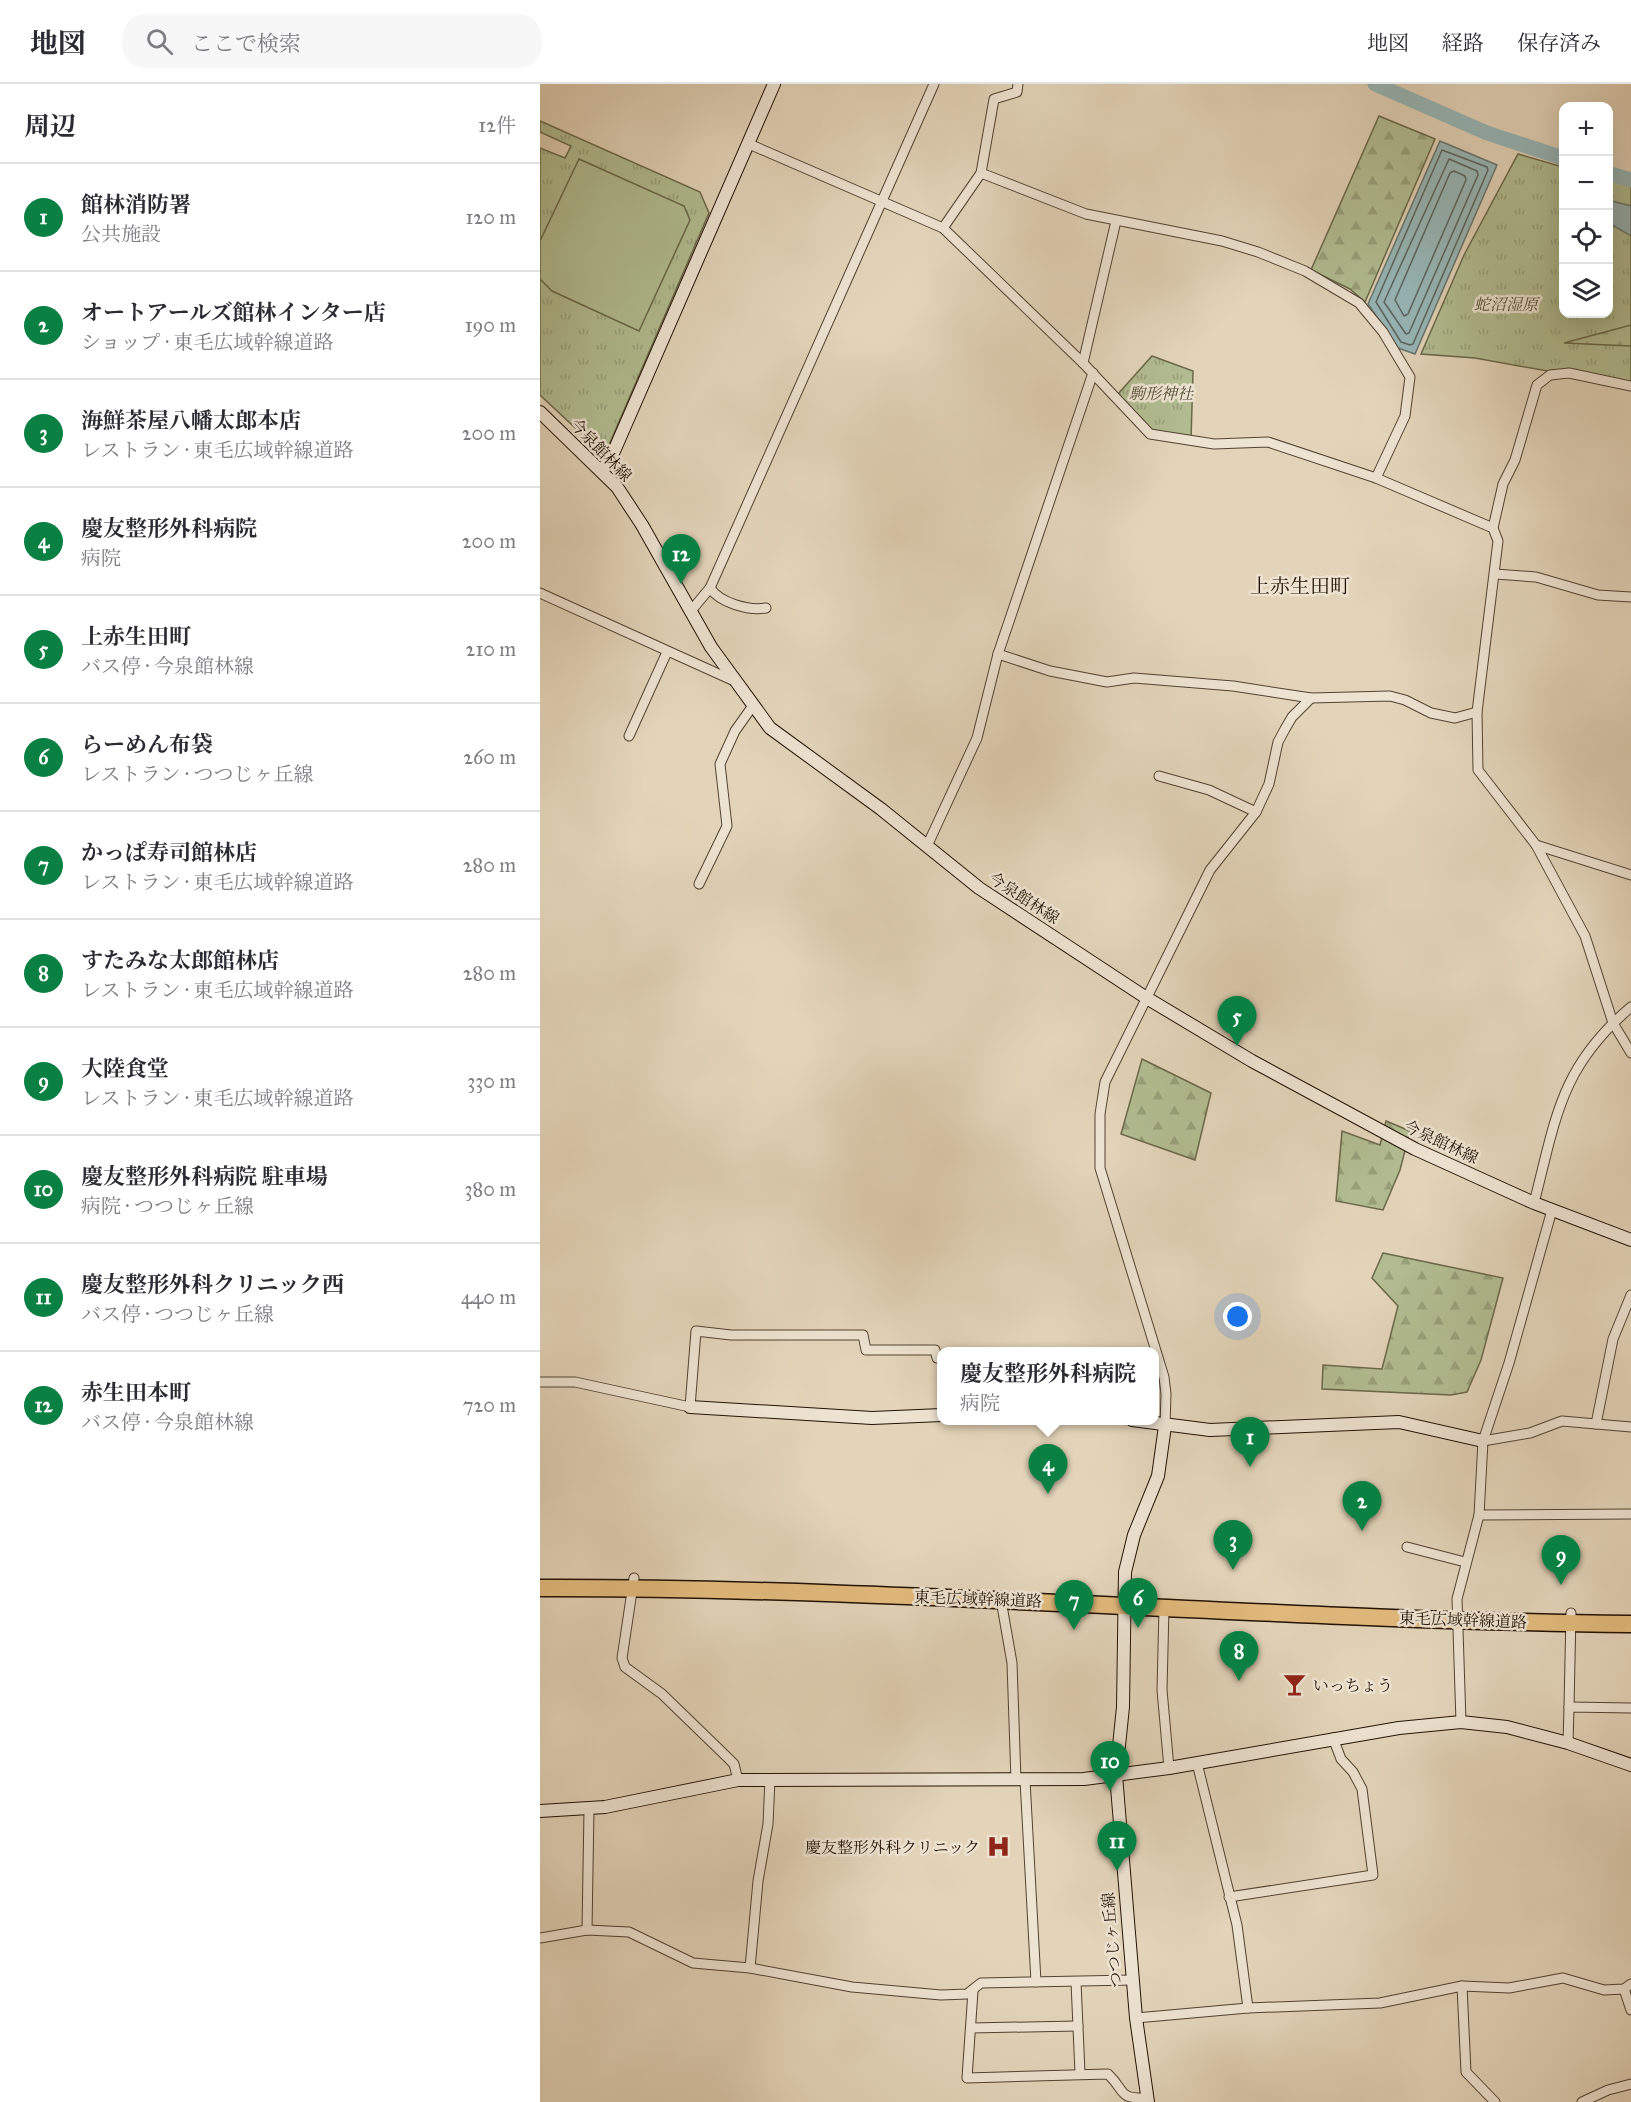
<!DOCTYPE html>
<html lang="ja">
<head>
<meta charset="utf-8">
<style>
  :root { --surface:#fff; --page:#f7f7f7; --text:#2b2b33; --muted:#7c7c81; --line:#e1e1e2; --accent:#0b8043 }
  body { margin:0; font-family:"IM FELL Great Primer","Noto Serif JP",serif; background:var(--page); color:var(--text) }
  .controls { position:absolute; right:18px; top:18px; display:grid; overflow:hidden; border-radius:12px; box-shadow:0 6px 24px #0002 }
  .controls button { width:54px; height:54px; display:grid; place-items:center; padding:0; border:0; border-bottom:2px solid var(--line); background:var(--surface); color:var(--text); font:30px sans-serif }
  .you { position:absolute; left:698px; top:1233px; width:21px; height:21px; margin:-15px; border:4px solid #fff; border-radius:50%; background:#1a73e8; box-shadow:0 0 0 9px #1a73e833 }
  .badge { display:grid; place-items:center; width:39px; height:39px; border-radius:50%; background:var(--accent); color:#fff; font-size:20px; font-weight:700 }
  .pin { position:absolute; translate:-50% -50px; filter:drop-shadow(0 2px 3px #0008) }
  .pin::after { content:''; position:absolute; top:32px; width:21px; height:18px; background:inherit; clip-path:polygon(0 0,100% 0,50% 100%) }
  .popup { position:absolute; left:397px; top:1263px; width:222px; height:78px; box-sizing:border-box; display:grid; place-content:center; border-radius:12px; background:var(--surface); filter:drop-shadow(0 2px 4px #0005); font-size:20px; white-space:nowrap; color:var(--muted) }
  .popup b { font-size:22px; color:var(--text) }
  .popup::after { content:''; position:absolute; left:50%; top:100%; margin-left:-12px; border:12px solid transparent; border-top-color:var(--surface) }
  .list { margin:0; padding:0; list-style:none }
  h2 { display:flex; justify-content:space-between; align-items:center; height:78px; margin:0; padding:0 24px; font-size:26px }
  h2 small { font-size:20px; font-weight:400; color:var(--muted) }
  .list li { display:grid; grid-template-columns:39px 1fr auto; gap:18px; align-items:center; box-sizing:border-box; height:108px; padding:0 24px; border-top:2px solid var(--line) }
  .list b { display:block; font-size:22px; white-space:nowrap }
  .list p { margin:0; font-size:20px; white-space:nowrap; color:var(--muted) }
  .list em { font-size:20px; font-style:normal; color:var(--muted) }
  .icon { flex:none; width:33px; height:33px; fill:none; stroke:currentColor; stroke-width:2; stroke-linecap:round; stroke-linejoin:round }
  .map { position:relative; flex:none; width:1091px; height:2018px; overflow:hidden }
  header { display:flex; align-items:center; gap:36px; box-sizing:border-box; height:84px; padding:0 30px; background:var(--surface); border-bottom:2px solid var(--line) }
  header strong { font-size:28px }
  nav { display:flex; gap:33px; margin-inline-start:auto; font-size:21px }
  .search { width:420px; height:54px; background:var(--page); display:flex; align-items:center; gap:15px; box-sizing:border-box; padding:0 21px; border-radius:24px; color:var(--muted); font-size:22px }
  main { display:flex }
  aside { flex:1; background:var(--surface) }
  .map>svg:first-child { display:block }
  .grass { fill:url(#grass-tufts); stroke:#6a684a; stroke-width:1.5 }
  .forest { fill:url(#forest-firs); stroke:#6a684a; stroke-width:1.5 }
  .garden { fill:#b1bd91; stroke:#6a684a; stroke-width:1.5 }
  .water { fill:#97b7b8; stroke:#687570; stroke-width:1.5 }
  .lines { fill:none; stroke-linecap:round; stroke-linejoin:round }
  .shore { stroke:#5c645e; stroke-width:1.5 }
  .river { stroke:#97b7b8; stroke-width:15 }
  .street-casing { stroke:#524231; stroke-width:11 }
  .secondary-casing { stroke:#221204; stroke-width:14 }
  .highway-casing { stroke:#221204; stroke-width:19 }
  .street { stroke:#ede3d2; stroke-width:9 }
  .secondary { stroke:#ede3d2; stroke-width:12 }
  .highway { stroke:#e2ba7c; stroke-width:16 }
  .labels { text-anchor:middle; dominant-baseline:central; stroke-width:5; stroke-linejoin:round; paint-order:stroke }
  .park-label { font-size:16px; font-style:italic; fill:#544e35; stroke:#ede3d2 }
  .street-label { font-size:16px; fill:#221204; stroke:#ede3d2 }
  .poi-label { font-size:16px; fill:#221204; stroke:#ede3d2; text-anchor:start }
  .quarter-label { font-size:20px; fill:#221204; stroke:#ede3d2 }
</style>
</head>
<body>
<header>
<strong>地図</strong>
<div class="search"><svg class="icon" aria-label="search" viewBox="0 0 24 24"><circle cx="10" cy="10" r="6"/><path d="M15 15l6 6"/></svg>ここで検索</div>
<nav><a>地図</a><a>経路</a><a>保存済み</a></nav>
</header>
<main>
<aside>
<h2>周辺<small>12件</small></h2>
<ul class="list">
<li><span class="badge">1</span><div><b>館林消防署</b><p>公共施設</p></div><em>120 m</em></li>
<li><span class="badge">2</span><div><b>オートアールズ館林インター店</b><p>ショップ · 東毛広域幹線道路</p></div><em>190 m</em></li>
<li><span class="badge">3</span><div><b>海鮮茶屋八幡太郎本店</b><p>レストラン · 東毛広域幹線道路</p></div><em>200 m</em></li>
<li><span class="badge">4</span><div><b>慶友整形外科病院</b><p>病院</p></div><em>200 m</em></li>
<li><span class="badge">5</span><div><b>上赤生田町</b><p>バス停 · 今泉館林線</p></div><em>210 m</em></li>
<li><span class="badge">6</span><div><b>らーめん布袋</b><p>レストラン · つつじヶ丘線</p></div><em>260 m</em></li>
<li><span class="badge">7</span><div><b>かっぱ寿司館林店</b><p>レストラン · 東毛広域幹線道路</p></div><em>280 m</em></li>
<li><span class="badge">8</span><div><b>すたみな太郎館林店</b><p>レストラン · 東毛広域幹線道路</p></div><em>280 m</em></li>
<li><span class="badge">9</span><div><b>大陸食堂</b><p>レストラン · 東毛広域幹線道路</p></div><em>330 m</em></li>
<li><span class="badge">10</span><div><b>慶友整形外科病院 駐車場</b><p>病院 · つつじヶ丘線</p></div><em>380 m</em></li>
<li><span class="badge">11</span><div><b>慶友整形外科クリニック西</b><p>バス停 · つつじヶ丘線</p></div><em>440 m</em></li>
<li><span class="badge">12</span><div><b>赤生田本町</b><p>バス停 · 今泉館林線</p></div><em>720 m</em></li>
</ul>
</aside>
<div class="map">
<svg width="1091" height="2018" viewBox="0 0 1091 2018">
  <defs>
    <pattern id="grass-tufts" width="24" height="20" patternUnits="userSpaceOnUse" patternTransform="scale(1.5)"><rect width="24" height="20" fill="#b1bd91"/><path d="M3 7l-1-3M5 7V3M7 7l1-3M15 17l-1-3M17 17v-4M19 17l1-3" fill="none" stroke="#98a17b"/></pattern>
    <pattern id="forest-firs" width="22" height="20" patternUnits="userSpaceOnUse" patternTransform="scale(1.5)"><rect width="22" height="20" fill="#b1bd91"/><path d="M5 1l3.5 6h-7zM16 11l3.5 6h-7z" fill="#98a17b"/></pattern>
  </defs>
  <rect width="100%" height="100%" fill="#e3d4b9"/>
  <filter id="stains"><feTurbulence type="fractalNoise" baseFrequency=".00333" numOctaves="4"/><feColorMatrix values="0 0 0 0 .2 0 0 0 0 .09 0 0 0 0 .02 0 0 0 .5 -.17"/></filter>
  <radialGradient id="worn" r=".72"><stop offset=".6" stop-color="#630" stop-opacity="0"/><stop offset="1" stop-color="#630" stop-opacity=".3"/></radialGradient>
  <g class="grass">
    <path d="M0,37L160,108L169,129L66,368H61L0,311V64L25,74L31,62L0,48Z"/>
    <path d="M978,70L1023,83V230H1068L1069,96L1091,102V302L935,274L881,270L924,171Z"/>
    <path d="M612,272L653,287L651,357L611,345L578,310Z"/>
  </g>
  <g class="forest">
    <path d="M839,32L895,55L825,218L810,205L771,186Z"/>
    <path d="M1091,241V262L1024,259Z"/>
    <path d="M602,975L671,1009L655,1076L581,1050Z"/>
    <path d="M846,1037L870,1047L860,1086L843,1126L796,1117L802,1047L840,1061Z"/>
    <path d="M843,1169L963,1194L941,1276L927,1308L911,1311L782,1305L783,1281L842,1285L858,1222L832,1194Z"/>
  </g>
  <path class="garden" d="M39,75L144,122L150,136L99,247L12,207L0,195V157Z"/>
  <g class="water">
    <path d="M900,57L957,81L875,270L858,264L828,220Z"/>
    <path d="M1068,116L1091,122V152L1069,139Z"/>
  </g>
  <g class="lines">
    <g class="shore">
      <path d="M902,66L947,83L948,86L873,260L870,261L861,258L836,218Z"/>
      <path d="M909,75L937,87L938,91L869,249L866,250L844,218Z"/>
      <path d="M914,87L925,92L926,96L868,230L864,232L855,216L910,89Z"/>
    </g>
    <g class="river">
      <path d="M835,0L947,49L1023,74"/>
      <path d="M1068,89L1091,96"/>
    </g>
    <defs>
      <g id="street">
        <path d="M209,60L403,144L543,279L610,350L674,360L728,358L836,394L953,444L958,457L937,628L938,686L996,761L1045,852L1073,939L1091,969"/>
        <path d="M441,89L546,130L682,157L718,168L765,187L819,219L843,248L870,293L865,332L836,394"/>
        <path d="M403,144L441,89L454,15L477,8L478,0"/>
        <path d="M543,279L576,137"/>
        <path d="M953,444L963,400L975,376L997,301L1010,291L1029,289L1091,302"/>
        <path d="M955,490L996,493L1058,511L1091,513"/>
        <path d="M170,504C180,519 209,527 226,524"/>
        <path d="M0,509L192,596"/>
        <path d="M150,528L170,504L394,0"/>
        <path d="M458,570L510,587L567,598L594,594L693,602L771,614L850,612L865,616L891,629L915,634L937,628"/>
        <path d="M89,652L127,568"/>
        <path d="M619,692L669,706L716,728"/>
        <path d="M996,761L1091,791"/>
        <path d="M387,762L437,654L458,570L553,289"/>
        <path d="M159,800L187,742L180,680L195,647L212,623"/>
        <path d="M994,1119C1016,1034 1020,983 1091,923"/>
        <path d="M0,1298H35L150,1323L156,1247L191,1251H323L326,1266H395L397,1274H402"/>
        <path d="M1056,1340L1073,1255L1091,1211"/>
        <path d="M625,1342L626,1310L624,1293L560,1084V1030L565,998L670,786L716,728L729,700L738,658L745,645L752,633L771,614"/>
        <path d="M943,1357L990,1349L1022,1337L1091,1343"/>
        <path d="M939,1431L1091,1430"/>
        <path d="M867,1463L925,1478"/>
        <path d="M94,1494L82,1574L85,1583L122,1610L188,1674L194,1680L198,1696"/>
        <path d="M461,1516L472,1579L476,1696"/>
        <path d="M624,1524L622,1606L629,1684"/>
        <path d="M1029,1623L1031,1529"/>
        <path d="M921,1638L917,1515L939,1431L943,1357L969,1279L1012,1126"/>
        <path d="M1028,1659L1029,1623L1091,1624"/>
        <path d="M657,1679L697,1841L708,1924"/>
        <path d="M485,1696L496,1898"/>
        <path d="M689,1813L833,1791L822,1705L813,1688L801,1675L793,1654"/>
        <path d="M47,1846L49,1725"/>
        <path d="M0,1854L47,1846L89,1848L153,1879L210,1884L312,1903L401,1911L427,1910L441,1899L593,1896"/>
        <path d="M210,1884L218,1797L228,1740L230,1695"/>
        <path d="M536,1898L540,1989"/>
        <path d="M922,1902L926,1988L955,2018"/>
        <path d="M1084,1905L1091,1926"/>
        <path d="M433,1907L427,1994L568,1990C586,2007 577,2015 607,2014"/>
        <path d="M596,1934L708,1924L840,1919L922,1902L969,1904L1023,1894L1064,1906L1084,1905L1091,1900"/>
        <path d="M431,1944L538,1942"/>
        <path d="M1042,2018L1068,2006L1091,2000"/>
      </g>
      <g id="secondary">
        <path d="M0,328L77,403L102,441L171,563L230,644L341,725L439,804L605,913L712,977L875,1065L994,1119L1091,1156"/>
        <path d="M62,386L71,374L234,0"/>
        <path d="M150,1323L332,1334L402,1331"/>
        <path d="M592,1336L670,1346L859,1338L943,1357"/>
        <path d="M0,1727L65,1723L198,1696L544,1695L629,1684L859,1644L921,1638L967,1643L1028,1659L1091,1681"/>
        <path d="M608,2018L596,1934L576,1691L583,1623L585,1488L594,1451L618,1392L625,1342"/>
      </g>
      <path id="highway" d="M0,1504C364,1503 727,1536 1091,1540"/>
    </defs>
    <use href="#street" class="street-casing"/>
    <use href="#secondary" class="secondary-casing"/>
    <use href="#highway" class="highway-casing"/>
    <use href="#street" class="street"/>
    <use href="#secondary" class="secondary"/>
    <use href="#highway" class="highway"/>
  </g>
  <defs>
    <symbol id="bar-bare" viewBox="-9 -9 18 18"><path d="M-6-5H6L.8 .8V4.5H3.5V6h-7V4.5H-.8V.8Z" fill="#8f2418" stroke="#ede3d2" stroke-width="2.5" paint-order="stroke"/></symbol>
    <symbol id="hospital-bare" viewBox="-9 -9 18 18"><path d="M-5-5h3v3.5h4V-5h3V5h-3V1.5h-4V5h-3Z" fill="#8f2418" stroke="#ede3d2" stroke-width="2.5" paint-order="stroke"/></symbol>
  </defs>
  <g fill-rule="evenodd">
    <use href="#bar-bare" x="738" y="1584" width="33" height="33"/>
    <use href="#hospital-bare" x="442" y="1746" width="33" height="33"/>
  </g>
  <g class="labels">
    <g class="park-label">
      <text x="966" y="220">蛇沼湿原</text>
      <text x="621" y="309">駒形神社</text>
    </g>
    <g class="street-label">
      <text transform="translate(61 366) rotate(46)">今泉館林線</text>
      <text transform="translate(484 814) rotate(33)">今泉館林線</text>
      <text transform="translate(901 1058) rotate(25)">今泉館林線</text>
      <text transform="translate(438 1515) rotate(2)">東毛広域幹線道路</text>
      <text transform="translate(923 1536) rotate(2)">東毛広域幹線道路</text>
      <text transform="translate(572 1856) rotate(-95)">つつじヶ丘線</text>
    </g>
    <g class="poi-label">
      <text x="773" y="1601">いっちょう</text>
      <text x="440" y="1763" text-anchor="end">慶友整形外科クリニック</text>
    </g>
    <g class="quarter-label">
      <text x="760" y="502">上赤生田町</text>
    </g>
  </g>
  <rect width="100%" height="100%" filter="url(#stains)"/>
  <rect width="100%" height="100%" fill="url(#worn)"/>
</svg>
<div class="controls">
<button>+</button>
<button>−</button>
<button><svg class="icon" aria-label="locate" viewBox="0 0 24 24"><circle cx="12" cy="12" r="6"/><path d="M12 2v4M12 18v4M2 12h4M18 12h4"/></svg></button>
<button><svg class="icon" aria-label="layers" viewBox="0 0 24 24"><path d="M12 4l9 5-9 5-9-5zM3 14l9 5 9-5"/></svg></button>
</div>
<div class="you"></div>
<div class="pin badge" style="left:710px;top:1383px">1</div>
<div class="pin badge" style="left:822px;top:1447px">2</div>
<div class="pin badge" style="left:693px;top:1486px">3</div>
<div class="pin badge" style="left:508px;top:1410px">4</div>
<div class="popup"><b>慶友整形外科病院</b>病院</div>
<div class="pin badge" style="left:697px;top:962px">5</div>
<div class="pin badge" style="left:598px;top:1544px">6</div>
<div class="pin badge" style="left:534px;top:1546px">7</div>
<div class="pin badge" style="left:699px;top:1597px">8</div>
<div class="pin badge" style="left:1021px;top:1501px">9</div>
<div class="pin badge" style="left:570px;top:1707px">10</div>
<div class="pin badge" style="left:577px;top:1787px">11</div>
<div class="pin badge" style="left:141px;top:500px">12</div>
</div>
</main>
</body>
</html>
